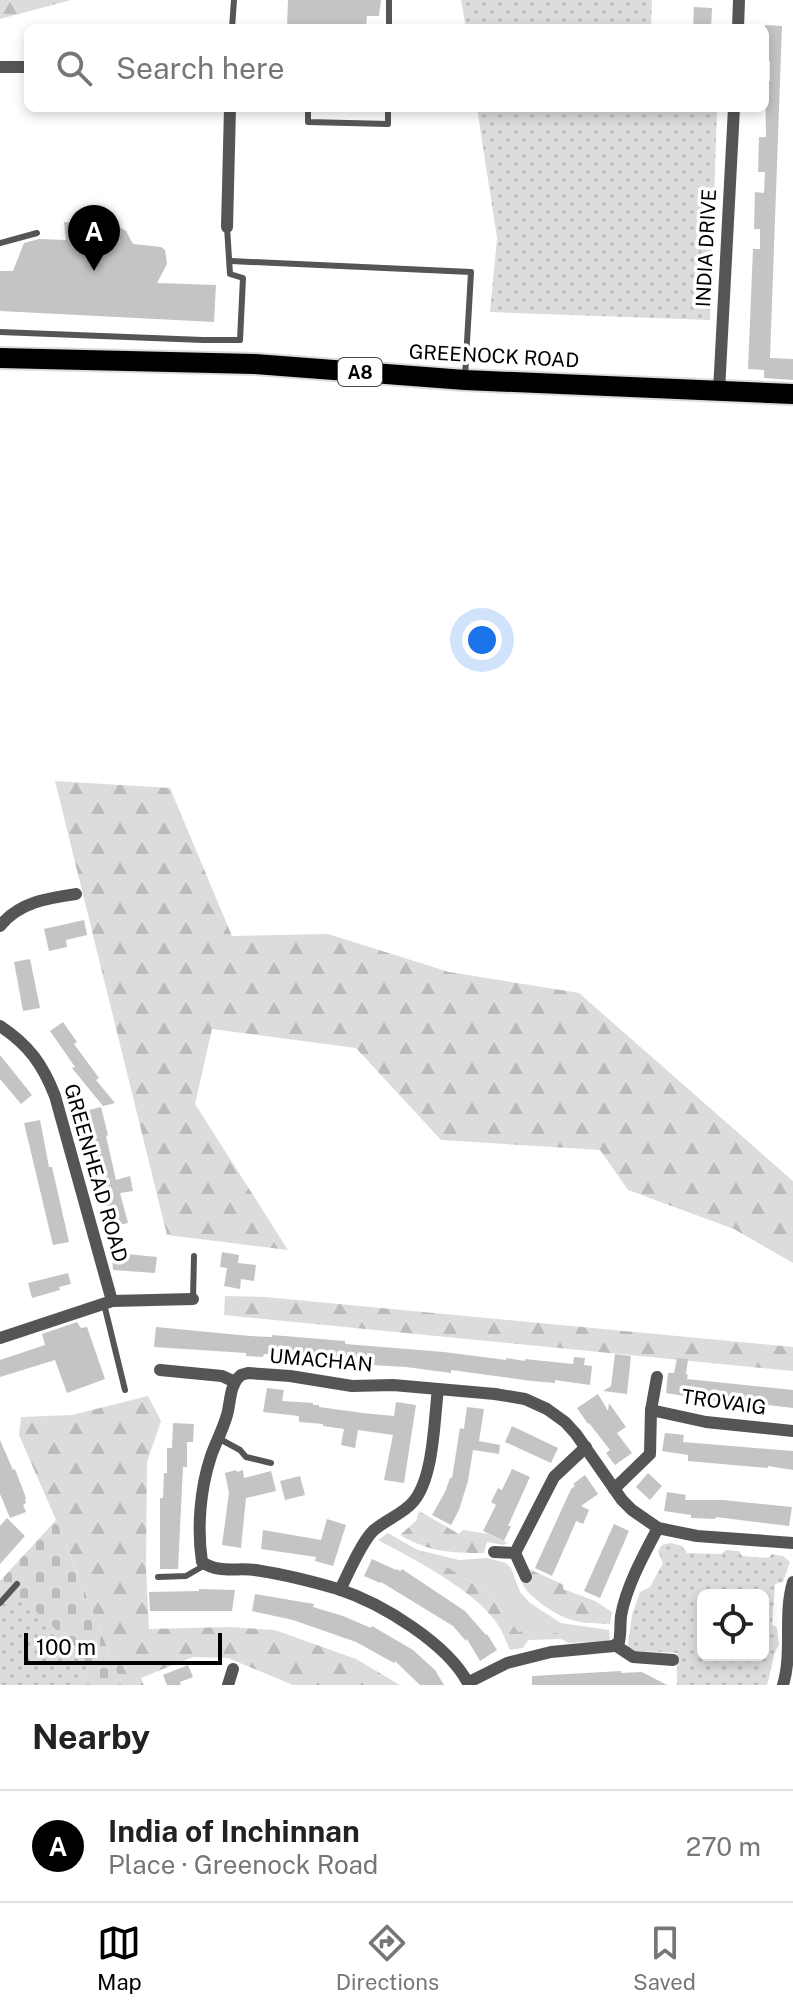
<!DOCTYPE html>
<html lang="en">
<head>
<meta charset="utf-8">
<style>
  :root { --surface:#fff; --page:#f2f2f2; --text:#222; --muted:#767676; --line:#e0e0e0; --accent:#000 }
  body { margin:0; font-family:"Public Sans",sans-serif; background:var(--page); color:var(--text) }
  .controls { position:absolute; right:24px; bottom:24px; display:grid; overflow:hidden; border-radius:12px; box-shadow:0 4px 12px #0003 }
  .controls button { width:72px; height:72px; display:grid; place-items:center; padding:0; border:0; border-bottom:2px solid var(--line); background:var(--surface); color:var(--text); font:40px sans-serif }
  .scale { position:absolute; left:24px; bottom:20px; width:198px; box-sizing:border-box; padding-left:8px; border:4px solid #000; border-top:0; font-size:22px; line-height:28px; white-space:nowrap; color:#000; -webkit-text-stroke:6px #fff; paint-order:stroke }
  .you { position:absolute; left:482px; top:640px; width:28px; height:28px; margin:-20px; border:6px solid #fff; border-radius:50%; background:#1a73e8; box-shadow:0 0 0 12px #1a73e833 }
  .badge { display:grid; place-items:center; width:52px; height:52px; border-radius:50%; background:var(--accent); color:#fff; font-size:26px; font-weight:700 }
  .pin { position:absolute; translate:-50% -66px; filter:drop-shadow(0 2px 4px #0008) }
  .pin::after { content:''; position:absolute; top:42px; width:28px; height:24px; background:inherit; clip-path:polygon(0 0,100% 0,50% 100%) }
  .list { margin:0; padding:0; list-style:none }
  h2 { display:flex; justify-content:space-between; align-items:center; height:104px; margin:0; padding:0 32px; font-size:34px }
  h2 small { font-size:26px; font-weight:400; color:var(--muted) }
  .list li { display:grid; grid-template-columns:52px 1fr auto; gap:24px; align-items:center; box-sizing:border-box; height:112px; padding:0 32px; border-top:2px solid var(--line) }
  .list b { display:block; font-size:30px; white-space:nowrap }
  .list p { margin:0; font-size:26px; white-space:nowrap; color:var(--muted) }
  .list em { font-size:26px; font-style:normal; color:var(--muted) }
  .icon { flex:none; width:44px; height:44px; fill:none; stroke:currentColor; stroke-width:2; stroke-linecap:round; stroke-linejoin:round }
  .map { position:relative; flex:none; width:793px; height:1685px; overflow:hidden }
  .search { position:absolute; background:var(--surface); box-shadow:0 4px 12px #0003; left:24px; right:24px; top:24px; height:88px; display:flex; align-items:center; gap:20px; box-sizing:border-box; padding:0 28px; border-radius:12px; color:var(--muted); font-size:30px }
  .sheet { height:216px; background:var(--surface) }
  nav { display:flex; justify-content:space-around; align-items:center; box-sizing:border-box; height:112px; border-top:2px solid var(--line); background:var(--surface); font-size:22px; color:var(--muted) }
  nav a { display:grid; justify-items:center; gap:4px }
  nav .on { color:var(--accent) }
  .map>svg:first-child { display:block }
  .grass { fill:#dcdcdc }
  .forest { fill:url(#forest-firs) }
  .cemetery { fill:url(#cemetery-stones) }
  .park { fill:url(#park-dots); fill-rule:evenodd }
  .building { fill:#c4c4c4 }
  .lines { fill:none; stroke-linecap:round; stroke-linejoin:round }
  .primary-casing { stroke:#dbdbdb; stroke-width:24 }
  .service { stroke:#555; stroke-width:6 }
  .minor { stroke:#555; stroke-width:12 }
  .primary { stroke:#000; stroke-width:20 }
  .labels { text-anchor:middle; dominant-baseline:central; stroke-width:7; stroke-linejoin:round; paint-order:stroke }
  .shield { fill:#fff; stroke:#4c4c4c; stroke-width:2 }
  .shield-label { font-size:18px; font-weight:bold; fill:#000 }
  .street-label { font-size:20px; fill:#000; stroke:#fff }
</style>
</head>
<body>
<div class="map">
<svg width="793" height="1685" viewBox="0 0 793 1685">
  <defs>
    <pattern id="forest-firs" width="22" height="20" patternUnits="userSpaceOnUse" patternTransform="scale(2)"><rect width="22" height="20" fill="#dcdcdc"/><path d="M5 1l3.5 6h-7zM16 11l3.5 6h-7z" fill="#bbb"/></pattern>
    <pattern id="cemetery-stones" width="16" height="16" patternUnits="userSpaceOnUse" patternTransform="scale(2)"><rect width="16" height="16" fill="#dcdcdc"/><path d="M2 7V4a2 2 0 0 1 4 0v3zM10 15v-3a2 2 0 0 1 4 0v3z" fill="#bbb"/></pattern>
    <pattern id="park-dots" width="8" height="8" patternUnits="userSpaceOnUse" patternTransform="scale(2)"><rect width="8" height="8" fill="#dcdcdc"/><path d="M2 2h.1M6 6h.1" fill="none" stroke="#bbb" stroke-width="1.8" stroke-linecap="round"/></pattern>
  </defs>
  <rect width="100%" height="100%" fill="#fff"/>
  <path class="grass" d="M414,1549L459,1560L487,1558L506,1563L511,1568L520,1592L530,1603L561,1623L609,1630L610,1639L608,1641L568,1643L561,1639L560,1634H519L490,1595L452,1570Z"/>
  <g class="forest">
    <path d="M0,0H71L0,19Z"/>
    <path d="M55,781L170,788L232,936L328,934L449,972L579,993L793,1181V1263L734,1229L628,1190L600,1150L441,1140L356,1048L212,1029L195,1104L288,1250L167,1235Z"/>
    <path d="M225,1296L265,1297L793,1347V1371L224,1315Z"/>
    <path d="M148,1396L161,1421L147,1462L146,1567L149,1629L229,1627L275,1630L356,1659L400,1685H293L228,1658L193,1657L141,1678L144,1685H122L56,1520L19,1435L21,1417L72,1415Z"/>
    <path d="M419,1511L459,1534L463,1530L488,1534L508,1543L503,1545L487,1542L484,1553C451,1553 429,1552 400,1535L416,1521Z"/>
    <path d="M388,1533L452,1570L490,1595L519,1633L525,1627L560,1634L561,1639L528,1640L523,1648L510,1650C506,1641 502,1630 496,1622C474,1590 412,1558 378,1540Z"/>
    <path d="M529,1569L564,1585L563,1589L595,1601L612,1612L610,1624C598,1623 584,1624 572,1620C557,1616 528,1597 522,1583L530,1578Z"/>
  </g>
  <path class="cemetery" d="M56,1520L122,1685H82L88,1668L0,1598V1581Z"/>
  <g class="park">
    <path d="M461,0H652L651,28H466Z"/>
    <path d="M477,108H717L710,320L490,312L497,238Z"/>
    <path d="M671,1543L682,1546L687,1553L721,1554L726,1550L739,1551L742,1556L768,1558L772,1554L783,1556L790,1562L783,1582L775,1584L772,1625L777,1627L779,1645C771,1656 772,1671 767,1685H677V1653L640,1651L633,1653L627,1650L632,1615L640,1592L650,1587L663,1563L658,1551L662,1545ZM703,1595H763V1655H703Z"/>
    <path d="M17,1594L82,1653L88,1668L82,1685H0V1598L5,1604Z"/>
  </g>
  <g class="building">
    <path d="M288,0H381L379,16H367L366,28H287Z"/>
    <path d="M694,7L712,8L711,28H693Z"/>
    <path d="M765,25L782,26L770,358L793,359V380L764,378V370L748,369L753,249H760V229H754L755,192L764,193L765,172H758L759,137H766L765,81H770V61H765Z"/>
    <path d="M64,222L116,225L126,231L133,244L161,247L165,250L167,264L157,283L216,285L214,322L0,311V271H13L24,243L39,239L66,240Z"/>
    <path d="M84,920L87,935L66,940L67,947L49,951L44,929Z"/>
    <path d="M30,959L40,1008L23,1011L14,962Z"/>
    <path d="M63,1022L77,1042L74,1044L99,1078L96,1080L115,1103L103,1106L72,1068L75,1067L50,1031Z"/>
    <path d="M0,1055L32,1095L21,1104L0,1079Z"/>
    <path d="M101,1107L108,1135L106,1136L116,1180L130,1176L133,1191L120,1193L128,1223L112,1227L94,1156L97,1155L85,1111Z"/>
    <path d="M40,1120L49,1167H52L69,1242L53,1245L24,1123Z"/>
    <path d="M222,1252L239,1255L238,1263L256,1265L254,1281L241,1279L240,1289L224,1286L227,1268L220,1267Z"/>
    <path d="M127,1254L157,1257L155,1273L113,1270L112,1255L127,1256Z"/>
    <path d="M68,1273L71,1284L59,1287L60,1290L32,1298L28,1283Z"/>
    <path d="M77,1322L81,1328L87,1327L105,1379L67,1393L55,1360L0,1377V1360L45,1345L42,1334Z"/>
    <path d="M156,1327L250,1336L272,1337V1335L345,1341V1344L444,1352L506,1360V1358L525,1361V1359L573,1364L574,1357L585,1358L584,1365L592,1366L590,1385L555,1380V1383L532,1381L451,1370V1373L406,1367L353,1364V1360L315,1358V1360L299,1359V1357L264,1354L263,1357L246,1356V1353L154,1347Z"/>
    <path d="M615,1354L631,1356L627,1394L603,1391L611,1386Z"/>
    <path d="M677,1358L688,1359L686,1374L688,1375L687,1379L793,1390V1408L743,1402V1405L734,1404L666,1393L668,1373H674Z"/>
    <path d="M267,1388L284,1390L282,1401L313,1403V1405H319V1407L363,1413L394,1416L396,1402L416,1405L404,1483L384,1480L393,1435L358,1430L355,1448L341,1445L344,1429L323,1426V1424L299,1422V1416L263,1412Z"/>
    <path d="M598,1394L608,1411L609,1403L626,1427L617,1433L632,1453L615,1465L606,1453L610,1450L589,1423L588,1424L577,1408Z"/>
    <path d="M467,1407L484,1409L479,1441L500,1445L499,1454L473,1450L468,1481L459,1510L451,1525L432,1515L445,1492L450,1478H452L460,1428L464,1429Z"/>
    <path d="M173,1423L194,1424L193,1442H187V1467H183L178,1569H160V1498H163L164,1473H167V1448H172Z"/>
    <path d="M512,1426L558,1448L551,1463L505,1442Z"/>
    <path d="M665,1433L684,1435L683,1442L793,1451V1470L768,1466V1468L688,1461V1455L662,1451Z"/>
    <path d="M0,1440L13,1470L15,1469L26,1498L25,1499L26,1503L23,1505L26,1512L10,1518L0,1494Z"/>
    <path d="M512,1469L530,1477L508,1526H511L504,1541L483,1531L496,1505L491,1502L498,1488L502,1490Z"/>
    <path d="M236,1470L237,1472L243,1470L244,1478L271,1471L276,1491L246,1498L241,1548L222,1545L229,1493L225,1473Z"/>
    <path d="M648,1473L662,1486L650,1500L636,1487Z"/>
    <path d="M585,1475L598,1494L581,1506L589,1510L583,1524L576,1521L575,1524L552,1576L535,1568L571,1489L575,1486L573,1484Z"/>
    <path d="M300,1476L305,1495L285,1500L280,1481Z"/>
    <path d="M667,1492L686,1495L685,1500H723L792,1507L789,1526L716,1517L715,1519L691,1518V1515L664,1511Z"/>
    <path d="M7,1518L25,1536L0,1564V1526Z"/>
    <path d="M327,1519L346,1525L333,1566L315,1561L316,1557L261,1549L263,1530L321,1540Z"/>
    <path d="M614,1524L629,1531L600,1598L584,1591Z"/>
    <path d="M372,1559L396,1570L397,1569L400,1571L402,1569L465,1611L486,1635L487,1634L497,1650L480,1661L467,1639L466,1641L453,1626L381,1582L380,1583L364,1576Z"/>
    <path d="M199,1589L235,1590L232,1611H150L149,1592L199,1591Z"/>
    <path d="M255,1594L314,1604L313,1607L343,1616L371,1628L372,1626L413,1650L435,1670L444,1685H420L395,1661L394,1663L356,1642L293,1620L252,1611Z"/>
    <path d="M188,1665L193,1677L180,1682L181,1685H167L163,1675Z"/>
    <path d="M621,1671V1673L642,1672L667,1685H532V1676Z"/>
  </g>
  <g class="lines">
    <defs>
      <path id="primary" d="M0,358L255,364L465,380L793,394"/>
    </defs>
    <use href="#primary" class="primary-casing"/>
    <g class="service">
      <path d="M232,28L234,0"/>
      <path d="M389,28V0"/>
      <path d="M308,108V122L388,124V108"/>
      <path d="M0,243L37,233"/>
      <path d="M231,261L471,272L465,377"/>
      <path d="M0,332L203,340H240L243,278L230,274L227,227"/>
      <path d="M193,1299L194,1256"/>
      <path d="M104,1304L125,1390"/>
      <path d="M218,1438L240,1450L246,1457L271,1463"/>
      <path d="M158,1577L186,1576L205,1565"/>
      <path d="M0,1603L17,1584"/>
    </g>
    <g class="minor">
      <path d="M738,28L739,0"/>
      <path d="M0,67H28"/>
      <path d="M227,227L230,108"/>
      <path d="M719,391L734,108"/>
      <path d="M0,926C19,902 48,898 76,894"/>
      <path d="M0,1026C29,1045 43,1065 55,1096L112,1301"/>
      <path d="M0,1338L112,1301L193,1299"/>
      <path d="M160,1370L222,1376L235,1382"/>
      <path d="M651,1410L706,1422L793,1431"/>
      <path d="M614,1489L650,1454L651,1410L657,1377"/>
      <path d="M494,1552L515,1553L526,1577"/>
      <path d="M515,1553L554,1477L586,1447"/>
      <path d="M340,1590C348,1574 361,1543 373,1531C385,1520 403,1514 413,1502C434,1478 434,1420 438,1389"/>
      <path d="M615,1645L633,1657L673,1660"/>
      <path d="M469,1682L507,1663L551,1652L614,1646L619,1642C621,1633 620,1625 621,1616C626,1587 644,1554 658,1528"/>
      <path d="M228,1685L233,1669"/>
      <path d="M469,1685C449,1644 381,1603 338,1589C314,1582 287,1575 261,1571C240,1566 221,1575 202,1562C197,1528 200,1489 211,1456C216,1442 223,1429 227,1415C231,1401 229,1385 241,1375L248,1373L290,1376L352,1386L393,1385L495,1394L525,1399L547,1409L565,1422L576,1434L622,1500L632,1510L658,1528L697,1536L793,1543"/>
      <path d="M783,1685C793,1653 783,1615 793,1582"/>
    </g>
    <use href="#primary" class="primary"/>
  </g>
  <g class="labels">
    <rect class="shield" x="338" y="358" width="44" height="28" rx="6"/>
    <g class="shield-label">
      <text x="360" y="372">A8</text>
    </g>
    <g class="street-label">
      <text transform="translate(706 248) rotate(-87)">INDIA DRIVE</text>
      <text transform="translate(494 356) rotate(3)">GREENOCK ROAD</text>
      <text transform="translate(96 1173) rotate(74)">GREENHEAD ROAD</text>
      <text transform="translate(321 1360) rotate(5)">UMACHAN</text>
      <text transform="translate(724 1402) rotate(8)">TROVAIG</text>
    </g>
  </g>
</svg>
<div class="controls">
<button><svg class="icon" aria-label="locate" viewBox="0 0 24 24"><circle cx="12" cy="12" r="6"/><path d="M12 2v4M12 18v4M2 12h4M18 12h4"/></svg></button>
</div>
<div class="scale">100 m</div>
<div class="you"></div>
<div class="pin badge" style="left:94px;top:271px">A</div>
<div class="search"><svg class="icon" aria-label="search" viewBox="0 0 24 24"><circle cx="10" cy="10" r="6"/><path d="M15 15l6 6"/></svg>Search here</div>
</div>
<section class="sheet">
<h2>Nearby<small></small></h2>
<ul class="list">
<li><span class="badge">A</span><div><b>India of Inchinnan</b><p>Place · Greenock Road</p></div><em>270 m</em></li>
</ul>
</section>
<nav>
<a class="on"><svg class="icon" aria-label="map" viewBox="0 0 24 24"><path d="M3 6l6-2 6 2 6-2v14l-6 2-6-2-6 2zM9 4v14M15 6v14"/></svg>Map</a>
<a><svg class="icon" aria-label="directions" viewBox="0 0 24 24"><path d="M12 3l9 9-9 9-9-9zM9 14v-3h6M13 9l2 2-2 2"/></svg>Directions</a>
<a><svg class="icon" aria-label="saved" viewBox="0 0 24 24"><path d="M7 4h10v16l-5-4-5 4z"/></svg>Saved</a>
</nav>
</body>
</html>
